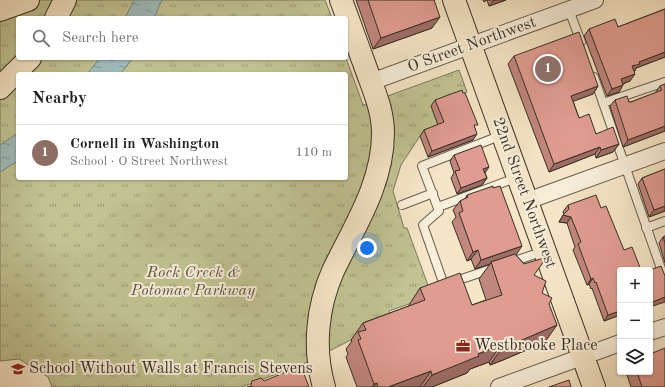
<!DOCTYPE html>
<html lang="en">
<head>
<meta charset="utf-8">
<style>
  :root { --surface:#fff; --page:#f6f6f6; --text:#222; --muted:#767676; --line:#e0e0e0; --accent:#ea580c }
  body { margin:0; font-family:"Old Standard TT",serif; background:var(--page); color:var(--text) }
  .controls { position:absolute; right:12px; bottom:12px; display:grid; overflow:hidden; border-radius:4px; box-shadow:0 1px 3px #0004 }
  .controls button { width:36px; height:36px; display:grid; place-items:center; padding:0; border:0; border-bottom:1px solid var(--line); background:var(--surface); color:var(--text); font:20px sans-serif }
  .you { position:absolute; left:367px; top:248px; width:14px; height:14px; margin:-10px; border:3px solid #fff; border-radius:50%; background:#1a73e8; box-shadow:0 0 0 6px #1a73e833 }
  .badge { display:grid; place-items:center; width:26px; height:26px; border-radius:50%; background:var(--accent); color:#fff; font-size:13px; font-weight:700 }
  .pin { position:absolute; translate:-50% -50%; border:2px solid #fff; box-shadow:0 1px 4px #0006 }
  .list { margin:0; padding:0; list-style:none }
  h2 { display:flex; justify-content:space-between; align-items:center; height:52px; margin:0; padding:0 16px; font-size:17px }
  h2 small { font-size:13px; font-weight:400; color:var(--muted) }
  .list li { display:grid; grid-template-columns:26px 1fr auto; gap:12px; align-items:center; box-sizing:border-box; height:56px; padding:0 16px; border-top:1px solid var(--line) }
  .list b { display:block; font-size:15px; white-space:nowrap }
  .list p { margin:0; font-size:13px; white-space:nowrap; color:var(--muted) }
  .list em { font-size:13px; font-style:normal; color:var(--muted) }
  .icon { flex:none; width:22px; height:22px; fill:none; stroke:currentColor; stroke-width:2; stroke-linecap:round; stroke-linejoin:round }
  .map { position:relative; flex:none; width:665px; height:387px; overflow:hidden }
  .search { position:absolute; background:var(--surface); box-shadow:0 1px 3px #0004; left:16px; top:16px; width:332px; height:44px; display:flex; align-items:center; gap:10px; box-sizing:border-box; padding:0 14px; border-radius:4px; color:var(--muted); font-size:15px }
  .panel { position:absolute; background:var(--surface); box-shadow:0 1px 3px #0004; left:16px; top:72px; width:332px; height:108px; border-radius:4px }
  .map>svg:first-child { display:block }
  .park { fill:url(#park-tufts); stroke:#7c7a5c; fill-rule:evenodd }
  .water { fill:url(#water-ripples); stroke:#768580 }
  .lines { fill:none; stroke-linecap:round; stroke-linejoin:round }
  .service-casing { stroke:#685e4e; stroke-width:10 }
  .minor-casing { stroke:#685e4e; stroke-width:18 }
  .primary-casing { stroke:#383025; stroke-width:24 }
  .service { stroke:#f9efdb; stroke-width:8 }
  .minor { stroke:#f9efdb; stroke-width:16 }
  .primary { stroke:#f6e6c7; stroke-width:22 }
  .wall { fill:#c1867d; stroke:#383025 }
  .shaded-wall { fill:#9d6d66; stroke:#383025 }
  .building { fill:#e09c91; stroke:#383025 }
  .labels { text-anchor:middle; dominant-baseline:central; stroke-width:4; stroke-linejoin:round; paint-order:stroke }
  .street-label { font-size:16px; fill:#383025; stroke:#f9efdb }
  .park-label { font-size:16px; font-style:italic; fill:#5a5540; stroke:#f9efdb }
  .poi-label { font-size:16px; fill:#383025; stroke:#f9efdb; text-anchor:start }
</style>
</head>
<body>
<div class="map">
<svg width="665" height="387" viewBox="0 0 665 387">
  <defs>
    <pattern id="park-tufts" width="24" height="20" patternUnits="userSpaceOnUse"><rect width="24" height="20" fill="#c1c392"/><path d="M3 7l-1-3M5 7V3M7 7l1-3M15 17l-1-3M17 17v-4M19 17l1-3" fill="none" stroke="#9e9f77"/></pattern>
    <pattern id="water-ripples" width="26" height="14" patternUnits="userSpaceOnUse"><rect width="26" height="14" fill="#9fbdbd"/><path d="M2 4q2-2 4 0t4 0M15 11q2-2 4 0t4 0" fill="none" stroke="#839a99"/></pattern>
  </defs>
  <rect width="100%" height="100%" fill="#f6e6c7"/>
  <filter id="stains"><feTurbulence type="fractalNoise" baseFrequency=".005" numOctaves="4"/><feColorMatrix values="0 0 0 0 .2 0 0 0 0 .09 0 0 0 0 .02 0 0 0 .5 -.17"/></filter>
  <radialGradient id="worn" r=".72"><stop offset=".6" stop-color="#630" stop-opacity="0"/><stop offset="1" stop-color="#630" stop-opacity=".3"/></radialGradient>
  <path class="park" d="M0,0H325L332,18H18V58H346L363,105L459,70L467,92L458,96L439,129L420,136L401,165L393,191L404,228H407L432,296L389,311L394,324L351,340L303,364L242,387H52L48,377L19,359L0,361ZM18,74H346V178H18Z"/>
  <g class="water">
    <path d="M134,0H162L154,18H125Z"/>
    <path d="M100,58H133L120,74H87Z"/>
    <path d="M18,133V161L0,172V145Z"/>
  </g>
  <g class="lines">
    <defs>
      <g id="service">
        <path d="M569,10L581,42"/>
        <path d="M594,77L665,280"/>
        <path d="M603,103L665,82"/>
        <path d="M402,205L433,193"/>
        <path d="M438,207L518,177"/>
        <path d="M646,228L665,221"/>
        <path d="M509,263L544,251"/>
        <path d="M494,268L444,285L423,225L439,211L422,166L502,135"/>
      </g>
      <g id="minor">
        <path d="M371,82L595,0"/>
        <path d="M527,201L665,151"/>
        <path d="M650,332L665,327"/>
        <path d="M499,387L620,343"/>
      </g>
      <g id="primary">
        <path d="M454,0L594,387"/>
        <path d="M0,10L28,0"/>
        <path d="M56,18L65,0"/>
        <path d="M0,88L30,58"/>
        <path d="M324,387C313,349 317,307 333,271C354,227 383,184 383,133C383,112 375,93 368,74C359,49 350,25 341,0"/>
      </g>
    </defs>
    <use href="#service" class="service-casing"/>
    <use href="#minor" class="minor-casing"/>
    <use href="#primary" class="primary-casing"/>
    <use href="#service" class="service"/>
    <use href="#minor" class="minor"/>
    <use href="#primary" class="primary"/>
  </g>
  <g class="wall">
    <path d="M356,0H434L432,28L373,49Z"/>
    <path d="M483,0H506L489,6L487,0L484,2Z"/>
    <path d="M665,9V57L636,68L634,71L630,81L623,84L619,92L607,96L584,36L589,29L618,27Z"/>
    <path d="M514,56L598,86L593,94L573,101L579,118L596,134L619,144L613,152L596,158L595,154L549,172L508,64Z"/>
    <path d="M665,84V131L623,147L610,106L615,100L631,102L655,93L660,86Z"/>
    <path d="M435,100L475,128L473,140L428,157L420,136L424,130L438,125L431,106Z"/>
    <path d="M454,155L485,173L487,178L482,185L457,194L451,178L454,173L450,161Z"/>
    <path d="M665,169V211L649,217L638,184L642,178Z"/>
    <path d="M467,195L516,255L534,275L542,293L549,304L545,342L503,360L490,365L489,362L470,369L467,373L432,387H357L346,357L348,354L346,349L352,341L351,340L363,323L409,306V305L420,288L472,305L486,300L479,279L490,264L475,269L471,259L467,261L452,222L456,217L453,210L460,201L465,199Z"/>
    <path d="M568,205L620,270V315L604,321L592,288L591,289L589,284L587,285L573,250L575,247L567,223L559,222L564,214L563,212Z"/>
    <path d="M665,236V263L659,243L663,237Z"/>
    <path d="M626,372H650L665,387H631Z"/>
  </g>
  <g class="shaded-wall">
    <path d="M494,0H506L489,6Z"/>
    <path d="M440,17L432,28L373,49L381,38Z"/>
    <path d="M665,52V57L636,68L635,71L627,74L632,66L639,62Z"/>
    <path d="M635,74L630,81L616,86L621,79Z"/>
    <path d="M623,85L619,92L607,96L612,89Z"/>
    <path d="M598,86L593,94L566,104L571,96Z"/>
    <path d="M665,126V131L623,147L628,140Z"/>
    <path d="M477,134L473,140L428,157L432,151Z"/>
    <path d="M619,144L613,152L596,158L601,150Z"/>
    <path d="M600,147L595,154L549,172L554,164Z"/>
    <path d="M489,167L485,173L483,169Z"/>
    <path d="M487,178L482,185L457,194L461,188Z"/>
    <path d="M665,206V211L649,217L654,210Z"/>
    <path d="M563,215L571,217L567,223L559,222Z"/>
    <path d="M522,246L516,255L491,262L490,264L475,269L481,260Z"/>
    <path d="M478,250L471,259L467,261L473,252Z"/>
    <path d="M593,278L589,284L587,285L591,279Z"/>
    <path d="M665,297V302L650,307V303Z"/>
    <path d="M620,311V315L604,321L608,315Z"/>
    <path d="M557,325L545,342L503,360L490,365L502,348Z"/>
    <path d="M501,345L489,362L470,369L467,373L432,387H423L432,375L478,354Z"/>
    <path d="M431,371L420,387H388Z"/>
    <path d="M377,383L374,387H372L374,384Z"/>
  </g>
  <g class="building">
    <path d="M368,0H434L440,17L381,38Z"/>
    <path d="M665,9V52L639,62L640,64L632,66L635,74L621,79L623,85L612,89L589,29L615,19L618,27Z"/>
    <path d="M579,32L598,86L571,96L579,118L589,114L596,134L613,127L619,144L601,150L600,147L554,164L514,56Z"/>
    <path d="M665,84V126L628,140L615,100L627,96L629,102H631L662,90L660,86Z"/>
    <path d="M462,90L463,93H465L478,125H474L477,134L432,151L424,130L444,122L435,100Z"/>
    <path d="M481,145L489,167L483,169L487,178L461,188L455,171L460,170L454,155Z"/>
    <path d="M665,169V206L654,210L642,178Z"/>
    <path d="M493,186V188L500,186L522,246L481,260L478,250L473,252L459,213L463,211L460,201L468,197L467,195Z"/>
    <path d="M596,195L601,208L606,206L624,250L632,247L641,270H620V311L608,315L596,282L595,283L593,278L591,279L578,244L581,242L571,217L563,215L569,209L568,205Z"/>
    <path d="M665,236V243L663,237Z"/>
    <path d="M515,254L524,264L547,257L534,275L546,281L542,293L552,298L549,304L557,325L515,343L502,348L501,345L478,354L479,356L432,375L431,371L388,387H378L377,383L374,384L358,340L361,339L358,332L366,330L363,323L425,300L420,288L460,273L472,305L502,295L491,262Z"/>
    <path d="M661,266L665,276V297L650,303V270Z"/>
    <path d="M665,348V387H642L637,372H650V354Z"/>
    <path d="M298,367L302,369L309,387H247L251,386L252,381L261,378L264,381Z"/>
    <path d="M569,380L571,387H549Z"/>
  </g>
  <defs>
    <symbol id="office-bare" viewBox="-9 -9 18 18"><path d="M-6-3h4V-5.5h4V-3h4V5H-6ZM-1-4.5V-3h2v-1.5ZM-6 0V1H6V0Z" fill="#8f2418" stroke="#f9efdb" stroke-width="2.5" paint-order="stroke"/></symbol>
    <symbol id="school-bare" viewBox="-9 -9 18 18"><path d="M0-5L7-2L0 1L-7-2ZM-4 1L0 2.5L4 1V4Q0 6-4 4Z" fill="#8f2418" stroke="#f9efdb" stroke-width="2.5" paint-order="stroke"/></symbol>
  </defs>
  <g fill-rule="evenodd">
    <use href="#office-bare" x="453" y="336" width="20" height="20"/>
    <use href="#school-bare" x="8" y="359" width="20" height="20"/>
  </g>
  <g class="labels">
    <g class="street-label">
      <text transform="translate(472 45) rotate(-20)">O Street Northwest</text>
      <text transform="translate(524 193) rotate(70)">22nd Street Northwest</text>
    </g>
    <g class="park-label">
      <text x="193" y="273">Rock Creek &amp;<tspan x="193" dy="18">Potomac Parkway</tspan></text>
    </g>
    <g class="poi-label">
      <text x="474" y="346">Westbrooke Place</text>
      <text x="29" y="369">School Without Walls at Francis Stevens</text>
    </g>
  </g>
  <rect width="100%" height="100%" filter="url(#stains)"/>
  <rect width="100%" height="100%" fill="url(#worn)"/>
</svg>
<div class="controls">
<button>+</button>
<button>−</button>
<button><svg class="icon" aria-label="layers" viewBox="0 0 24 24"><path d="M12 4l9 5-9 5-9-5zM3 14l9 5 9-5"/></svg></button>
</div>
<div class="you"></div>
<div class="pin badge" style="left:548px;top:69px;background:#8d6e63">1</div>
<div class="search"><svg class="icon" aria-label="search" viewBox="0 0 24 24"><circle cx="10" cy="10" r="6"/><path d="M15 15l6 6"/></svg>Search here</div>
<section class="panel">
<h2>Nearby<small></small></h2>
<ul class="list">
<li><span class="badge" style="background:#8d6e63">1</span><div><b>Cornell in Washington</b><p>School · O Street Northwest</p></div><em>110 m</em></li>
</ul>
</section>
</div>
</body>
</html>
